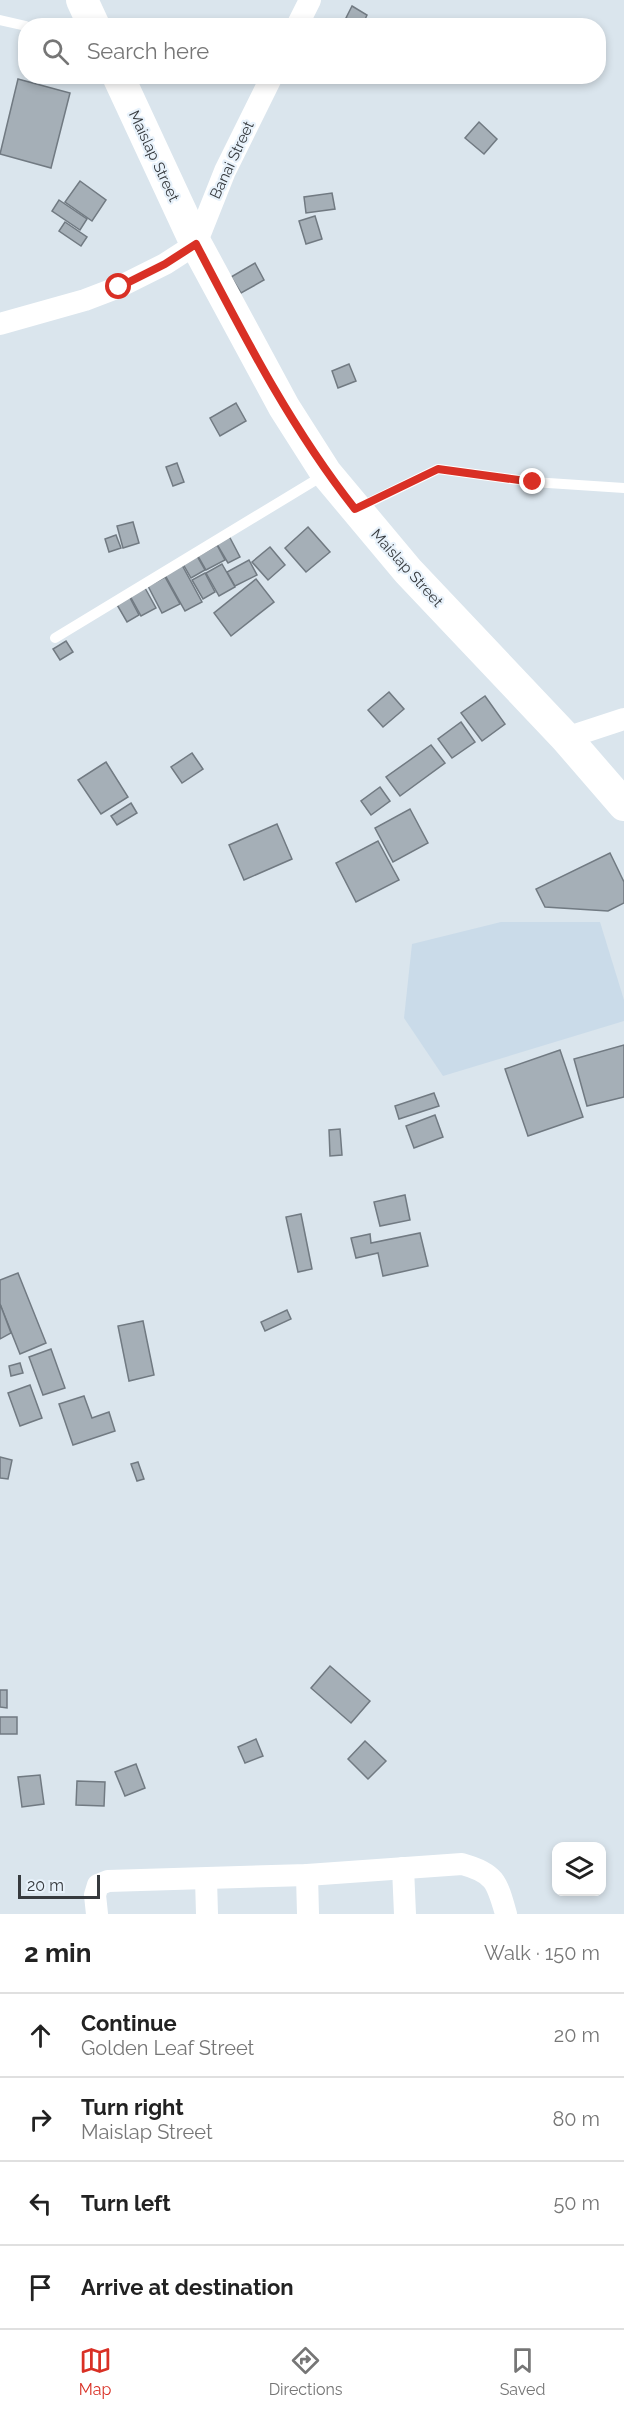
<!DOCTYPE html>
<html lang="en">
<head>
<meta charset="utf-8">
<style>
  :root { --surface:#fff; --page:#f6f6f6; --text:#222; --muted:#767676; --line:#e0e0e0; --accent:#d93025 }
  body { margin:0; font-family:Raleway,sans-serif; background:var(--page); color:var(--text) }
  .controls { position:absolute; right:18px; bottom:18px; display:grid; overflow:hidden; border-radius:12px; box-shadow:0 3px 9px #0003 }
  .controls button { width:54px; height:54px; display:grid; place-items:center; padding:0; border:0; border-bottom:2px solid var(--line); background:var(--surface); color:var(--text); font:30px sans-serif }
  .scale { position:absolute; left:18px; bottom:15px; width:82px; box-sizing:border-box; padding-left:6px; border:3px solid #363a3e; border-top:0; font-size:16px; line-height:21px; white-space:nowrap; color:#363a3e; -webkit-text-stroke:4px #e8f2fb; paint-order:stroke }
  .stop { position:absolute; width:18px; height:18px; margin:-14px; border:4px solid #d93025; border-radius:50%; background:#fff }
  .stop.end { background:#d93025; border-color:#fff; box-shadow:0 2px 6px #0008 }
  .list { margin:0; padding:0; list-style:none }
  h2 { display:flex; justify-content:space-between; align-items:center; height:78px; margin:0; padding:0 24px; font-size:26px }
  h2 small { font-size:20px; font-weight:400; color:var(--muted) }
  .list li { display:grid; grid-template-columns:39px 1fr auto; gap:18px; align-items:center; box-sizing:border-box; height:84px; padding:0 24px; border-top:2px solid var(--line) }
  .list b { display:block; font-size:22px; white-space:nowrap }
  .list p { margin:0; font-size:20px; white-space:nowrap; color:var(--muted) }
  .list em { font-size:20px; font-style:normal; color:var(--muted) }
  .icon { flex:none; width:33px; height:33px; fill:none; stroke:currentColor; stroke-width:2; stroke-linecap:round; stroke-linejoin:round }
  .map { position:relative; flex:none; width:624px; height:1914px; overflow:hidden }
  .search { position:absolute; background:var(--surface); box-shadow:0 3px 9px #0003; left:18px; right:18px; top:18px; height:66px; display:flex; align-items:center; gap:15px; box-sizing:border-box; padding:0 21px; border-radius:24px; color:var(--muted); font-size:22px }
  .sheet { height:414px; background:var(--surface) }
  nav { display:flex; justify-content:space-around; align-items:center; box-sizing:border-box; height:84px; border-top:2px solid var(--line); background:var(--surface); font-size:16px; color:var(--muted) }
  nav a { display:grid; justify-items:center; gap:3px }
  nav .on { color:var(--accent) }
  .map>svg:first-child { display:block }
  .built { fill:#cadbe9 }
  .building { fill:#a5afb7; stroke:#717a82; stroke-width:1.5 }
  .lines { fill:none; stroke-linecap:round; stroke-linejoin:round }
  .service { stroke:#fff; stroke-width:10 }
  .minor { stroke:#fff; stroke-width:22 }
  .secondary { stroke:#fff; stroke-width:32 }
  .route { stroke:#d93025; stroke-width:8 }
  .labels { text-anchor:middle; dominant-baseline:central; stroke-width:4.5; stroke-linejoin:round; paint-order:stroke }
  .street-label { font-size:15px; fill:#363a3e; stroke:#e8f2fb }
</style>
</head>
<body>
<div class="map">
<svg width="624" height="1914" viewBox="0 0 624 1914">
  <rect width="100%" height="100%" fill="#dae5ed"/>
  <path class="built" d="M501,922H600L624,1000V1021L443,1076L404,1018L412,944Z"/>
  <g class="building">
    <path d="M352,6L367,15L362,26L346,18Z"/>
    <path d="M18,79L70,93L51,168L0,154Z"/>
    <path d="M479,122L497,139L484,154L465,138Z"/>
    <path d="M80,181L106,200L92,221L65,202Z"/>
    <path d="M332,193L335,209L306,213L304,197Z"/>
    <path d="M59,200L87,219L80,230L52,211Z"/>
    <path d="M315,216L322,239L306,244L299,221Z"/>
    <path d="M65,222L87,237L81,246L59,231Z"/>
    <path d="M255,263L264,280L241,293L231,277Z"/>
    <path d="M349,364L356,381L338,388L332,371Z"/>
    <path d="M236,403L246,421L220,436L210,418Z"/>
    <path d="M177,463L184,482L173,486L166,467Z"/>
    <path d="M133,522L139,543L123,548L117,526Z"/>
    <path d="M308,527L330,552L306,572L285,548Z"/>
    <path d="M228,534L240,557L228,563L215,541Z"/>
    <path d="M116,535L121,548L109,552L105,539Z"/>
    <path d="M217,545L225,560L206,570L198,556Z"/>
    <path d="M270,547L285,565L268,580L252,562Z"/>
    <path d="M197,556L205,570L191,578L183,564Z"/>
    <path d="M249,560L257,575L235,586L227,572Z"/>
    <path d="M222,564L235,587L219,596L206,573Z"/>
    <path d="M182,565L202,602L185,611L165,575Z"/>
    <path d="M205,573L215,592L203,599L192,580Z"/>
    <path d="M165,577L180,604L162,613L148,586Z"/>
    <path d="M256,579L274,602L231,636L214,613Z"/>
    <path d="M145,588L156,608L141,616L130,596Z"/>
    <path d="M129,596L139,615L127,622L116,603Z"/>
    <path d="M66,641L73,652L60,660L53,649Z"/>
    <path d="M389,692L404,709L383,727L368,710Z"/>
    <path d="M485,696L505,724L482,741L461,713Z"/>
    <path d="M461,722L475,742L452,758L438,739Z"/>
    <path d="M431,745L445,763L400,796L386,777Z"/>
    <path d="M192,753L203,769L182,783L171,767Z"/>
    <path d="M106,762L128,797L101,814L78,780Z"/>
    <path d="M380,787L390,801L371,815L361,801Z"/>
    <path d="M131,803L137,813L117,825L111,816Z"/>
    <path d="M410,809L428,843L393,862L375,828Z"/>
    <path d="M277,824L292,859L244,880L229,845Z"/>
    <path d="M378,841L399,880L356,902L336,863Z"/>
    <path d="M610,853L624,882V903L608,911L545,907L536,889Z"/>
    <path d="M624,1045V1097L587,1106L574,1059Z"/>
    <path d="M560,1050L583,1117L528,1136L505,1069Z"/>
    <path d="M434,1093L439,1106L399,1119L395,1106Z"/>
    <path d="M435,1115L443,1137L414,1148L406,1126Z"/>
    <path d="M340,1129L342,1155L330,1156L329,1130Z"/>
    <path d="M405,1195L410,1220L380,1226L374,1202Z"/>
    <path d="M301,1214L312,1269L298,1272L286,1217Z"/>
    <path d="M420,1233L428,1266L383,1276L378,1253L356,1258L351,1238L370,1234L371,1243Z"/>
    <path d="M18,1273L46,1343L20,1354L0,1304V1280Z"/>
    <path d="M0,1304L11,1333L0,1339Z"/>
    <path d="M287,1310L291,1319L265,1331L261,1322Z"/>
    <path d="M143,1321L154,1375L129,1381L118,1326Z"/>
    <path d="M51,1349L65,1388L43,1395L29,1357Z"/>
    <path d="M20,1363L23,1373L11,1376L9,1366Z"/>
    <path d="M30,1385L42,1418L20,1426L8,1393Z"/>
    <path d="M84,1396L92,1418L109,1412L115,1431L73,1445L59,1404Z"/>
    <path d="M0,1457L12,1460L8,1479L0,1478Z"/>
    <path d="M138,1462L144,1479L137,1481L131,1464Z"/>
    <path d="M330,1666L370,1701L351,1723L311,1688Z"/>
    <path d="M0,1690H7V1708L0,1707Z"/>
    <rect x="0" y="1717" width="17" height="17"/>
    <path d="M256,1739L263,1756L245,1763L238,1747Z"/>
    <path d="M365,1741L386,1761L368,1779L348,1759Z"/>
    <path d="M136,1764L145,1788L125,1796L115,1772Z"/>
    <path d="M40,1775L44,1804L22,1807L18,1777Z"/>
    <path d="M77,1781L105,1782L104,1806L76,1805Z"/>
  </g>
  <g class="lines">
    <g class="service">
      <path d="M0,20L26,26"/>
      <path d="M358,508L438,469L533,482L624,488"/>
      <path d="M55,638L324,475"/>
    </g>
    <g class="minor">
      <path d="M297,26L310,0"/>
      <path d="M0,324L85,300L119,287L165,264L196,244L225,171L272,76"/>
      <path d="M566,738L624,719"/>
      <path d="M403,1868L405,1914"/>
      <path d="M307,1875L308,1914"/>
      <path d="M206,1879L207,1914"/>
      <path d="M97,1914L95,1895L98,1885L108,1881L307,1875L462,1864C495,1873 497,1882 506,1914"/>
    </g>
    <g class="secondary">
      <path d="M82,0L94,26"/>
      <path d="M118,76L196,244L284,407L326,473L408,571L566,738L624,805"/>
    </g>
  </g>
  <g class="lines">
    <path class="route" d="M119,287L165,264L196,244C244,336 291,428 355,509L438,469L533,482"/>
  </g>
  <g class="labels">
    <g class="street-label">
      <text transform="translate(154 156) rotate(65)">Maislap Street</text>
      <text transform="translate(232 160) rotate(-65)">Banai Street</text>
      <text transform="translate(407 568) rotate(48)">Maislap Street</text>
    </g>
  </g>
</svg>
<div class="controls">
<button><svg class="icon" aria-label="layers" viewBox="0 0 24 24"><path d="M12 4l9 5-9 5-9-5zM3 14l9 5 9-5"/></svg></button>
</div>
<div class="scale">20 m</div>
<div class="stop" style="left:119px;top:287px"></div>
<div class="stop end" style="left:533px;top:482px"></div>
<div class="search"><svg class="icon" aria-label="search" viewBox="0 0 24 24"><circle cx="10" cy="10" r="6"/><path d="M15 15l6 6"/></svg>Search here</div>
</div>
<section class="sheet">
<h2>2 min<small>Walk · 150 m</small></h2>
<ul class="list">
<li><svg class="icon" aria-label="ahead" viewBox="0 0 24 24"><path d="M12 20V5M6 11l6-6 6 6"/></svg><div><b>Continue</b><p>Golden Leaf Street</p></div><em>20 m</em></li>
<li><svg class="icon" aria-label="right" viewBox="0 0 24 24"><path d="M7 20v-9h11M14 6l5 5-5 5"/></svg><div><b>Turn right</b><p>Maislap Street</p></div><em>80 m</em></li>
<li><svg class="icon" aria-label="left" viewBox="0 0 24 24"><path d="M17 20v-9H6M10 6l-5 5 5 5"/></svg><div><b>Turn left</b></div><em>50 m</em></li>
<li><svg class="icon" aria-label="arrive" viewBox="0 0 24 24"><path d="M6 21V4h12l-3 4 3 4H6"/></svg><div><b>Arrive at destination</b></div></li>
</ul>
</section>
<nav>
<a class="on"><svg class="icon" aria-label="map" viewBox="0 0 24 24"><path d="M3 6l6-2 6 2 6-2v14l-6 2-6-2-6 2zM9 4v14M15 6v14"/></svg>Map</a>
<a><svg class="icon" aria-label="directions" viewBox="0 0 24 24"><path d="M12 3l9 9-9 9-9-9zM9 14v-3h6M13 9l2 2-2 2"/></svg>Directions</a>
<a><svg class="icon" aria-label="saved" viewBox="0 0 24 24"><path d="M7 4h10v16l-5-4-5 4z"/></svg>Saved</a>
</nav>
</body>
</html>
